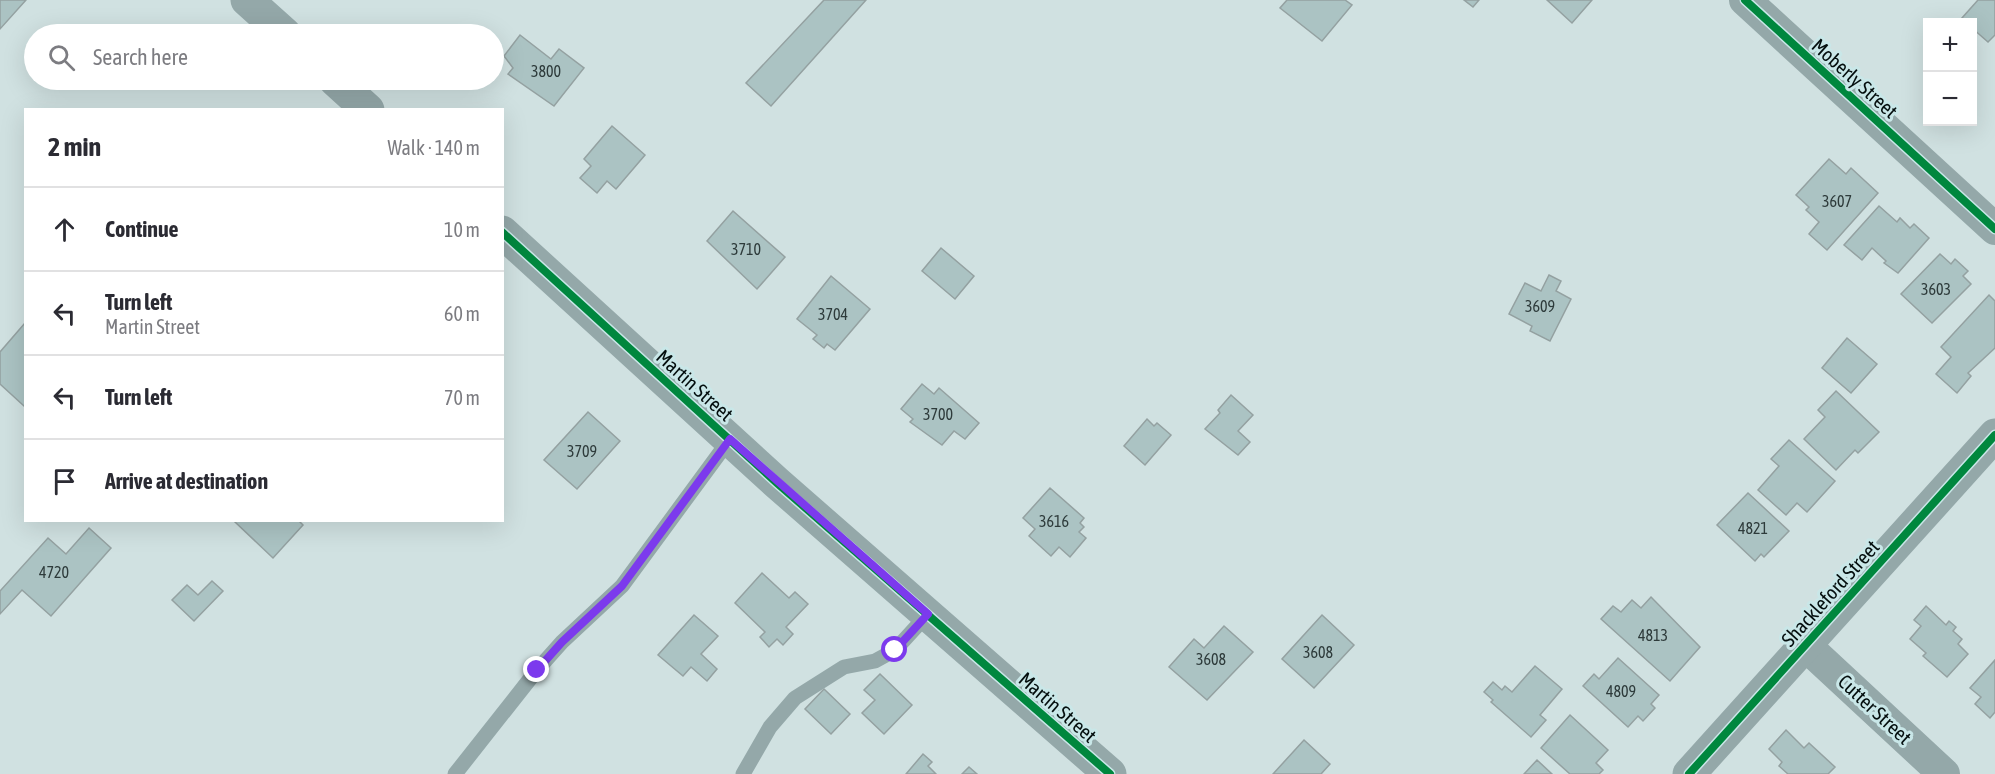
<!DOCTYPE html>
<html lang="en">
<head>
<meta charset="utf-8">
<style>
  :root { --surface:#fff; --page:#f7f7f7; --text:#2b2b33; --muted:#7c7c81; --line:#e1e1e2 }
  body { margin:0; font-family:"Asap Condensed",sans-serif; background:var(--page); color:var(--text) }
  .controls { position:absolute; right:18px; top:18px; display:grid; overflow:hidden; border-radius:0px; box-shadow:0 6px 24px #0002 }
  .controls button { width:54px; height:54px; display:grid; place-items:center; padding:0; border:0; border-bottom:2px solid var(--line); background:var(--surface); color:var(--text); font:30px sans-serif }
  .stop { position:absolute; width:18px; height:18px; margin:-14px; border:4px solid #7c3aed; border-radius:50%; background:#fff }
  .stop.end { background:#7c3aed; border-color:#fff; box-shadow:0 2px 6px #0008 }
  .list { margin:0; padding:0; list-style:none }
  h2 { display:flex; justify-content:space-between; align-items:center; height:78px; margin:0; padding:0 24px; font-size:26px }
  h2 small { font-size:20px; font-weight:400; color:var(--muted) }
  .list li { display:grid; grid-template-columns:39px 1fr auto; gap:18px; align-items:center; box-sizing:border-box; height:84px; padding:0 24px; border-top:2px solid var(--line) }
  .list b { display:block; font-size:22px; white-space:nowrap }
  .list p { margin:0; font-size:20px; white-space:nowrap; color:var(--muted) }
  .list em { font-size:20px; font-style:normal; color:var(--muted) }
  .icon { flex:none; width:33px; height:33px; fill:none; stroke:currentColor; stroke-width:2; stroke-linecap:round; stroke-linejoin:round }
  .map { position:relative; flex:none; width:1995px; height:774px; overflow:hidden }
  .search { position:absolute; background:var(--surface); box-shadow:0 6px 24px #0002; left:24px; top:24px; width:480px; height:66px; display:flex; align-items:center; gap:15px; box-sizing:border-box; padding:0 21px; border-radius:33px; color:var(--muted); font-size:22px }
  .panel { position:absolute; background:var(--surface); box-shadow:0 6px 24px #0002; left:24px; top:108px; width:480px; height:414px; border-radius:0px }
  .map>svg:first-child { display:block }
  .building { fill:#abc3c3; stroke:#94a1a1; stroke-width:1.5 }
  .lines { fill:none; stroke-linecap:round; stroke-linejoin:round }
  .service { stroke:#94a8a9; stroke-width:15 }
  .minor { stroke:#94a8a9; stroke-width:32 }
  .tertiary { stroke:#94a8a9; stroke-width:33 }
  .cycleway-casing { stroke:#c9e7e8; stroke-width:11 }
  .cycleway { stroke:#00873e; stroke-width:8 }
  .route { stroke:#7c3aed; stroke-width:8 }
  .labels { text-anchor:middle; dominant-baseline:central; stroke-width:6; stroke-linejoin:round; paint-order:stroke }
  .number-label { font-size:16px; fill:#2e3b3b }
  .street-label { font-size:20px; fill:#040e0e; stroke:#c9e7e8 }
</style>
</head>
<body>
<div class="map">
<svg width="1995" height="774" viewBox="0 0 1995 774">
  <rect width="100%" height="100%" fill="#d0e1e1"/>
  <g class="building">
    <path d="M0,0H26L0,29Z"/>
    <path d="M824,0H866L771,106L746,83Z"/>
    <path d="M1287,0H1345L1352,5L1322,41L1280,8Z"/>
    <path d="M1464,0H1479L1473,7Z"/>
    <path d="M1547,0H1592L1572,23Z"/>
    <path d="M1978,0H1995V35L1988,42L1972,28V22H1967L1962,18Z"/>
    <path d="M520,35L551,59L559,49L584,68L554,106L508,74L513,68L504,56Z"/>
    <path d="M612,126L645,155L616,189L607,181L597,193L580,178L591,166L584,159Z"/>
    <path d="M1829,159L1846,174L1851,168L1878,193L1827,250L1809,234L1819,222L1806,210L1809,207L1796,195Z"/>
    <path d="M1879,206L1897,222L1900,218L1910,228L1914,224L1929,238L1898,273L1884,263L1886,261L1872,248L1862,260L1844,245Z"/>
    <path d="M733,211L785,257L757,289L707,241Z"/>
    <path d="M941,248L974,276L955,299L922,271Z"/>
    <path d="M1940,254L1951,264L1955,259L1968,271L1963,276L1971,284L1932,323L1901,294Z"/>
    <path d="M1549,275L1561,281L1556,291L1571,299L1550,341L1530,331L1532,326L1509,314L1525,283L1541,291Z"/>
    <path d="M831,276L870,309L835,350L827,344L824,348L813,339L817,335L797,319Z"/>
    <path d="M1989,295L1995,301V348L1968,373L1971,376L1957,393L1936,374L1951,357L1941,347Z"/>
    <path d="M25,323L26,404L24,406L0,384V352Z"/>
    <path d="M1847,338L1877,364L1851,393L1822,368Z"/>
    <path d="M922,384L934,394L939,388L979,423L965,439L954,431L942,445L910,422L913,419L901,409Z"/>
    <path d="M1836,391L1879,432L1858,453L1855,450L1836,470L1804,439L1825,417L1818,410Z"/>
    <path d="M1231,395L1253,415L1238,431L1250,442L1238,455L1205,429L1220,413L1218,410Z"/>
    <path d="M588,412L620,441L577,489L544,460Z"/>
    <path d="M1147,419L1154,426L1157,423L1171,435L1145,465L1124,446Z"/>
    <path d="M1789,440L1835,481L1807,512L1797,503L1786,515L1758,490L1779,466L1771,459Z"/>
    <path d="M1050,488L1084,518L1080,523L1084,527L1079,532L1086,538L1070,557L1059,547L1051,556L1029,536L1035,529L1023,518Z"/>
    <path d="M1748,493L1789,531L1764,557L1761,554L1755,561L1717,525Z"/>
    <path d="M237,520H298L303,525L273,558L235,522Z"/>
    <path d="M89,528L111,548L51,616L22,590L0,614V591L48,538L66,554Z"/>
    <path d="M762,573L789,598L795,592L808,604L786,627L793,634L783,645L777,639L769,647L760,637L765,632L735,603Z"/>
    <path d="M212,581L223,591L194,621L172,600L187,585L198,595Z"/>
    <path d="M1651,597L1700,647L1670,681L1601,619L1613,606L1621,612L1632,600L1641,608Z"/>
    <path d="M1926,606L1946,625L1949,621L1956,627L1953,631L1962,639L1958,644L1968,654L1947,677L1923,656L1926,653L1910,639L1921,626L1914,620Z"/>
    <path d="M694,615L718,636L701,654L717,669L707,681L691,667L683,676L658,655Z"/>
    <path d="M1322,615L1354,645L1314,688L1282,659Z"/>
    <path d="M1224,626L1253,652L1207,700L1169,667L1194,639L1204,648Z"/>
    <path d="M1618,658L1659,695L1651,704L1655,708L1643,721L1638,716L1628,727L1583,686L1594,674L1599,679Z"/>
    <path d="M1995,660V712L1990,718L1975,704L1981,697L1970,688Z"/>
    <path d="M1535,666L1562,689L1540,715L1546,720L1531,737L1491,702L1493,700L1484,692L1493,682L1502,690L1505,686L1512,692Z"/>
    <path d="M880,674L912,705L884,734L862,713L875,700L864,690Z"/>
    <path d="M824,689L850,714L831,734L805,709Z"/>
    <path d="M1570,715L1608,750L1596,763L1603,770L1599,774H1570L1541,748Z"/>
    <path d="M1786,730L1804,748L1809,743L1835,767L1828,774H1788L1779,766L1782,762L1769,749Z"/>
    <path d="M1304,740L1330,764L1321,774H1273Z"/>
    <path d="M923,754L932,762L928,766L936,774H906Z"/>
    <path d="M1537,760L1552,774H1524Z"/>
    <path d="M969,767L977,774H962Z"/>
  </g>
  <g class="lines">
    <g class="service">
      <path d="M455,774L537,670L562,642L622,586L730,439"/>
      <path d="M743,774L770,727L795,698L844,667L875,661L895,650L928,614"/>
    </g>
    <g class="minor">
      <path d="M1745,0L1995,229"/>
      <path d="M1805,645L1944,774"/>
    </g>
    <g class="tertiary">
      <path d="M247,0L285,34"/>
      <path d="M335,80L368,110"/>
      <path d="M502,232L777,483L1110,774"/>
      <path d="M1689,774L1995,435"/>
    </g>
    <defs>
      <g id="cycleway">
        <path d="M1745,0L1995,229"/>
        <path d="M502,232L777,483L1110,774"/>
        <path d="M1689,774L1995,435"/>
      </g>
    </defs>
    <use href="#cycleway" class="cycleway-casing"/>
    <use href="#cycleway" class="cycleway"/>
  </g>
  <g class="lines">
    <path class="route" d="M537,670L562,642L622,586L730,439L928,614L895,650"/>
  </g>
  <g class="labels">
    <g class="number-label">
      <text x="546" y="71">3800</text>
      <text x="1837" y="201">3607</text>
      <text x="746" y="249">3710</text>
      <text x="1936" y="289">3603</text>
      <text x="1540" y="306">3609</text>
      <text x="833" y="314">3704</text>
      <text x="938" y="414">3700</text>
      <text x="582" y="451">3709</text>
      <text x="1054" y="521">3616</text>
      <text x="1753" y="528">4821</text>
      <text x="54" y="572">4720</text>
      <text x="1653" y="635">4813</text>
      <text x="1318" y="652">3608</text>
      <text x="1211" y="659">3608</text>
      <text x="1621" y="691">4809</text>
    </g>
    <g class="street-label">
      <text transform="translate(1855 78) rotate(42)">Moberly Street</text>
      <text transform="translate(695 385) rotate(42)">Martin Street</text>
      <text transform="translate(1830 593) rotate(-48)">Shackleford Street</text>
      <text transform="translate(1058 707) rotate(41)">Martin Street</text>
      <text transform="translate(1875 709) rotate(43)">Cutter Street</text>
    </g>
  </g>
</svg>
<div class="controls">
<button>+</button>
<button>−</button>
</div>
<div class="stop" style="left:895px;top:650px"></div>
<div class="stop end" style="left:537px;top:670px"></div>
<div class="search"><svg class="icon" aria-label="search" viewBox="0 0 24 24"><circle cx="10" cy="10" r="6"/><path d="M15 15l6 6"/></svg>Search here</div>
<section class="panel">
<h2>2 min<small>Walk · 140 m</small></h2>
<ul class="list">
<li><svg class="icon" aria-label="ahead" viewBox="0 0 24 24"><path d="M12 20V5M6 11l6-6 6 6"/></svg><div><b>Continue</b></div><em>10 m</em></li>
<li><svg class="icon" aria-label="left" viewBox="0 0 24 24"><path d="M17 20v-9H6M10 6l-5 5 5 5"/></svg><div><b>Turn left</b><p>Martin Street</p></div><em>60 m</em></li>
<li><svg class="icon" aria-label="left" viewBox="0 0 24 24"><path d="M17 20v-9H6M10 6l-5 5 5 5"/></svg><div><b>Turn left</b></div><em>70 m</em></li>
<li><svg class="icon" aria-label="arrive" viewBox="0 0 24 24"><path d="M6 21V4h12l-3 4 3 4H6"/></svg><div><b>Arrive at destination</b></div></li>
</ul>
</section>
</div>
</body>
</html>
